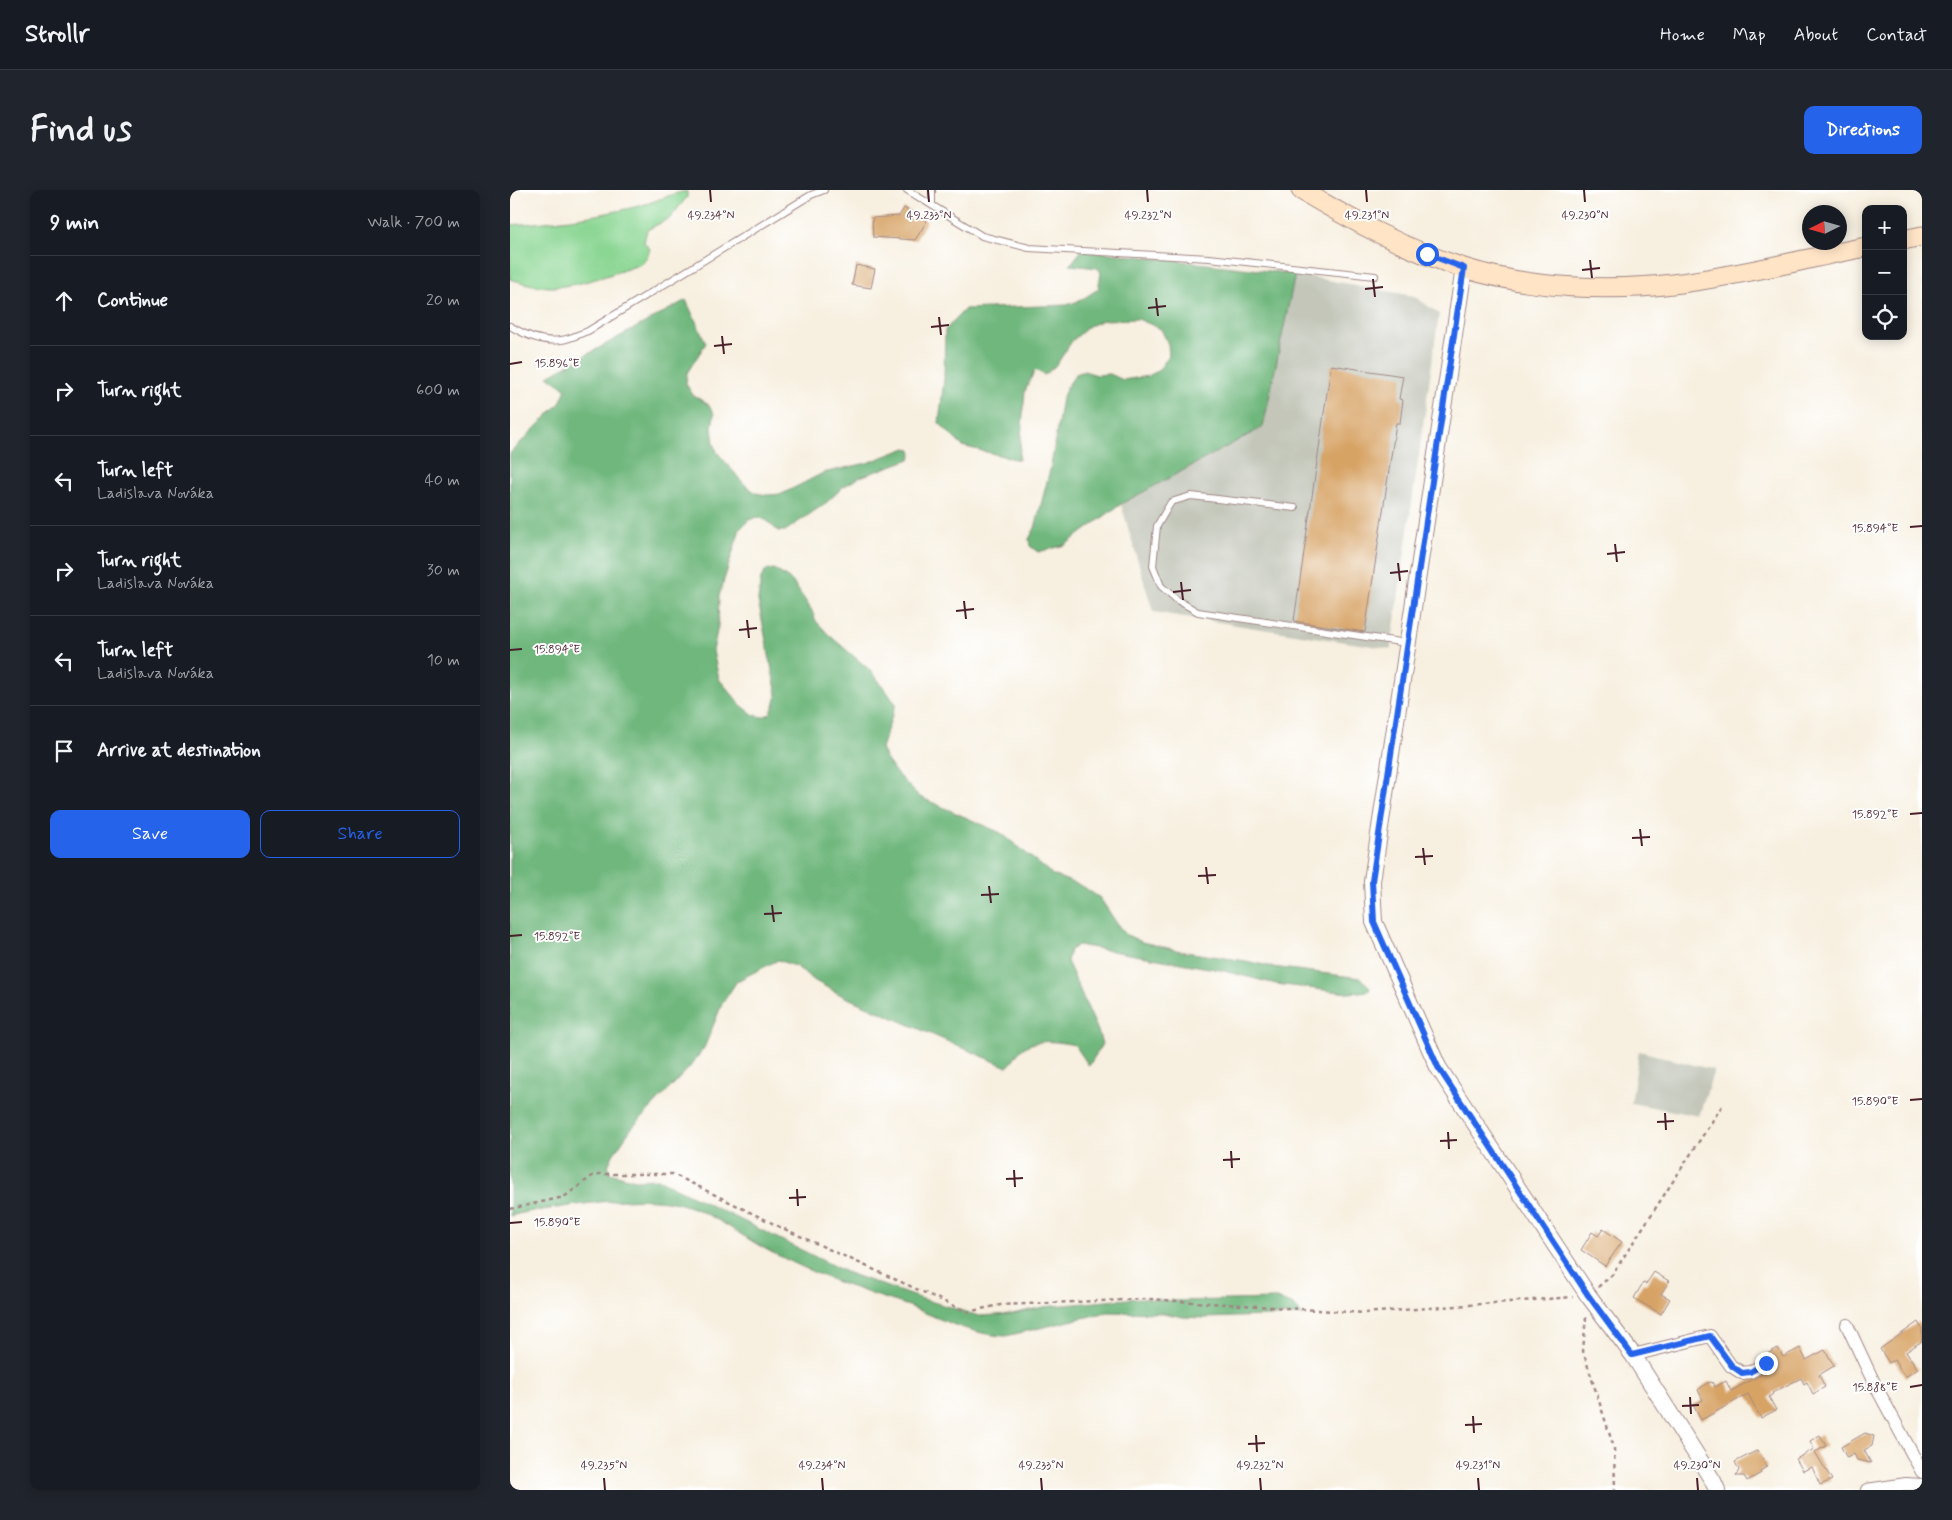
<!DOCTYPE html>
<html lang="en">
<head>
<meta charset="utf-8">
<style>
  :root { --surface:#171b24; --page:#20242c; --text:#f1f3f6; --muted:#9ea1a6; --line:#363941; --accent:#2563eb }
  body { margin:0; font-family:Mynerve,sans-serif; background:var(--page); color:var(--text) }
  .controls { position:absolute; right:15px; top:15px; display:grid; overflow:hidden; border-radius:10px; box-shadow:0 2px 12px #0003 }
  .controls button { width:45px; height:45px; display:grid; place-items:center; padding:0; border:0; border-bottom:1px solid var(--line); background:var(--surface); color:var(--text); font:25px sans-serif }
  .compass { position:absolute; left:1292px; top:15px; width:45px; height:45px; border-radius:50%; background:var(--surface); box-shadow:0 2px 12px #0003; rotate:265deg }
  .stop { position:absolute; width:15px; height:15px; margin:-11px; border:4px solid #2563eb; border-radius:50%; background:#fff }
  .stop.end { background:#2563eb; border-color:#fff; box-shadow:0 1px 5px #0008 }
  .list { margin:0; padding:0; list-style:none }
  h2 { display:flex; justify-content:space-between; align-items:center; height:65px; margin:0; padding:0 20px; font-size:21px }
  h2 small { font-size:16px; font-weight:400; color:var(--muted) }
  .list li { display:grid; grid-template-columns:32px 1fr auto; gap:15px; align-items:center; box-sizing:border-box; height:90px; padding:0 20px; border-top:1px solid var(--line) }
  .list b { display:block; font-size:19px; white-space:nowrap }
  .list p { margin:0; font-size:16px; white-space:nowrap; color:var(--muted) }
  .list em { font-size:16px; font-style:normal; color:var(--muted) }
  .actions { display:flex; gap:10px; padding:15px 20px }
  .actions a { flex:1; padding:11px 0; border:1px solid var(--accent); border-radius:10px; text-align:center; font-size:18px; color:var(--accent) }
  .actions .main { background:var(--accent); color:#fff }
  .icon { flex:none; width:28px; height:28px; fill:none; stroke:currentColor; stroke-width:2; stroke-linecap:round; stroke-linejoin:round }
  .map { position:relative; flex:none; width:1412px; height:1300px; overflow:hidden; border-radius:10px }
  header { display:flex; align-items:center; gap:30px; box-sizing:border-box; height:70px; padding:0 25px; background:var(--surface); border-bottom:1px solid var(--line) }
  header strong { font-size:24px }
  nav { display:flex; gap:28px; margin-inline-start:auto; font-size:18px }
  .intro { display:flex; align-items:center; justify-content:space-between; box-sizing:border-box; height:120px; padding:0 30px }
  h1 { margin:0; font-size:35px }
  .button { padding:12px 22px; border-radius:10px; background:var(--accent); color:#fff; font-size:18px; font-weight:700 }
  main { display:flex; gap:30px; padding:0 30px }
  aside { flex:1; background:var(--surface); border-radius:10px; box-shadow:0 2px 12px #0003 }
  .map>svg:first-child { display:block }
  .industrial { fill:#c3c6b9 }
  .green { fill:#8ad693; stroke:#6a7a5f }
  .forest { fill:#6fb77d; stroke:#5c6b54 }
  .building { fill:#d7a365 }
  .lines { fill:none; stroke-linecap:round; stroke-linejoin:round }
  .service-casing { stroke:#a08785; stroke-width:8 }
  .minor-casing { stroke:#a08785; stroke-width:14 }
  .tertiary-casing { stroke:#a08785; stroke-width:18 }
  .secondary-casing { stroke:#a08785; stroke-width:21 }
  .path { stroke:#a08785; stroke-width:2.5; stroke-dasharray:4 4; stroke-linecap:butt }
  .service { stroke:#fff; stroke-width:6 }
  .minor { stroke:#fff; stroke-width:12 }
  .tertiary { stroke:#fff; stroke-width:16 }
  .secondary { stroke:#ffe4c6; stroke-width:19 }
  .route { stroke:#2563eb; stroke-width:6 }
  .ticks { fill:none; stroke:#4a1f2b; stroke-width:2 }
  .ticks-label { font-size:12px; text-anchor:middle; fill:#4a1f2b; stroke:#fff; stroke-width:4; stroke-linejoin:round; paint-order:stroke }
</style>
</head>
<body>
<header>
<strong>Strollr</strong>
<nav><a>Home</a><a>Map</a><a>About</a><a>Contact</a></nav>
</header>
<div class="intro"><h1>Find us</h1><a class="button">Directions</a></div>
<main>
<aside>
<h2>9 min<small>Walk · 700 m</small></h2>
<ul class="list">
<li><svg class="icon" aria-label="ahead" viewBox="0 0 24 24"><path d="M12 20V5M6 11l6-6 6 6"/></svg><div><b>Continue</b></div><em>20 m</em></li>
<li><svg class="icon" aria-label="right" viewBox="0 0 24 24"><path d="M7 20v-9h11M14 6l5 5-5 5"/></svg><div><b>Turn right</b></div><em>600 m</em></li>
<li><svg class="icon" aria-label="left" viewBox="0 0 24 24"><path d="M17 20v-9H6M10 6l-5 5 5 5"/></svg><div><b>Turn left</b><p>Ladislava Nováka</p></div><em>40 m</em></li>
<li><svg class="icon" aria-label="right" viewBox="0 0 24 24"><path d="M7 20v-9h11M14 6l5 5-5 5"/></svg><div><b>Turn right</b><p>Ladislava Nováka</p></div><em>30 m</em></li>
<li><svg class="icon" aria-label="left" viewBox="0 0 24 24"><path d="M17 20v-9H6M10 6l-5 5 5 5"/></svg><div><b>Turn left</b><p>Ladislava Nováka</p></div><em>10 m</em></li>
<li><svg class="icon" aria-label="arrive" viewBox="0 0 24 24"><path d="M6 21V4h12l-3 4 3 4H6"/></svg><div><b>Arrive at destination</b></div></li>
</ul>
<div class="actions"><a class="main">Save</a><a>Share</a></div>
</aside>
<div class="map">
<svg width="1412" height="1300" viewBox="0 0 1412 1300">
  <rect width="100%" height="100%" fill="#fff"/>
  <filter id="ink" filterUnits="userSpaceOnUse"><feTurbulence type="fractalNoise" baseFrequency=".02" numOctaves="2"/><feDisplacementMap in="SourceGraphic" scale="10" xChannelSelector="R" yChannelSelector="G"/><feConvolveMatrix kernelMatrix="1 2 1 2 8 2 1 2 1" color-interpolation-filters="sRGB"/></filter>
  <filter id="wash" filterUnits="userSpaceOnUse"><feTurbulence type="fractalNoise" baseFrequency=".0096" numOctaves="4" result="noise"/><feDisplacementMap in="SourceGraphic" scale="20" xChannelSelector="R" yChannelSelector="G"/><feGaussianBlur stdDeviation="1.12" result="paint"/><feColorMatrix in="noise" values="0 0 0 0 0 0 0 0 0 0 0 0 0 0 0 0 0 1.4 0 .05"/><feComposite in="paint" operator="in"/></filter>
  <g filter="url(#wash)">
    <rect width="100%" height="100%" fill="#f7efdf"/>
    <g class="industrial">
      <path d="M785,84L904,106L929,124L881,459L643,422L611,314L752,237Z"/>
      <path d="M1129,861L1204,880L1189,926L1121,913Z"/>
    </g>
    <path class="green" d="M177,1V7L160,28L137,40L134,52L140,59C138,66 135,71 129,75C102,84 70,96 42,97C28,97 14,93 0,89V35C42,32 84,27 125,17C143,13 159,4 177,1Z"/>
    <g class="forest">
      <path d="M572,60L785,84L753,237L611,314L555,355L528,362L520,356L519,349L525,338L541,276L552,208L559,194L566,184L574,181L587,185L600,184L613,190L638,186L648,181L659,166L658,154L651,139L628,129L593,130L579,136L562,151L547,174L535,185L525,180L515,201L509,270L452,256L429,233L434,189L435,140L455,119L557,115L571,110L588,99L591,83L588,78L560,75Z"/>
      <path d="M176,110L196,153L177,183L176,194L183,205L199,215L204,224L202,238L204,253L207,262L234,294L246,303L257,305L272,304L313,283L357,273L396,258L400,259L402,263L400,269L350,287L333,297L316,313L275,341H268L256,330L247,327L239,330L230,339L209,406L208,436L203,461L209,489L231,515L244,525L252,527L260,524L264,516L267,505L248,410L251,388L256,380L264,379L282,391L301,419L306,431L318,444L362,482L386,514L371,558L376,569L386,583L410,607L491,643L543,685L572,696L590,708L610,738L617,745L632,752L675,762L736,771L763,777L850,788L860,797L859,801L838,803L766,794L710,780L568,755L560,760L557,771L588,841L592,854L579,876L565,855C548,852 524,847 510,861C505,866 503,873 497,877L333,806L305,791L287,777L268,770L227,791L212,814L194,858L179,878L121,939L103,965L98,976L100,983L125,990L148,989L338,1083L400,1105L469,1126L502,1124L533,1117L628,1108L665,1111L767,1109L782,1114L793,1125L694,1128L673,1127L653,1123L598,1122L496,1146C462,1145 430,1129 399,1116C381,1110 363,1105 345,1098C316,1089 288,1075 261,1062C230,1046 201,1021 167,1013C123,1003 61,1017 16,1022L0,1026V263L50,213L56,199L38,186Z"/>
    </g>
    <g id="blocks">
      <g class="building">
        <path d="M394,18L417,31L405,50L363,47L362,28L389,26Z"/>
        <path d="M346,75L365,79L361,98L342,95Z"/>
        <path d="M821,175L893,186L889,209L893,210L890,233H886L855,442L784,431Z"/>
        <path d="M1093,1039L1112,1052L1095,1076L1071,1060L1082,1042L1088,1046Z"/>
        <path d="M1144,1082L1159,1091L1151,1104L1160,1109L1151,1124L1124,1108L1133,1093L1136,1094Z"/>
        <path d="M1408,1132L1412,1139V1151L1396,1162L1408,1179L1395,1187L1384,1170L1379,1173L1370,1159Z"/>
        <path d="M1268,1158L1273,1167L1290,1158L1296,1170L1315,1160L1324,1176L1309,1185L1315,1197L1303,1204L1297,1192L1294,1194L1291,1188L1262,1203L1263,1204L1259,1207L1266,1220L1251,1228L1238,1204L1191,1230L1183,1215L1193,1210L1188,1200L1197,1193L1202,1192L1205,1197L1216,1191L1221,1201L1260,1180L1264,1173L1263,1169L1257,1164Z"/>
        <path d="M1355,1243L1364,1246L1362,1256L1354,1260L1361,1273L1347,1270L1344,1264L1337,1268L1331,1257Z"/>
        <path d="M1310,1245L1316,1256L1305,1262L1322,1290L1310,1295L1302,1277L1293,1281L1286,1269L1304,1259L1300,1251Z"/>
        <path d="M1248,1260L1257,1277L1250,1281L1251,1283L1237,1291L1234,1286H1226L1229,1280L1225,1272Z"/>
      </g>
    </g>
  </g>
  <g filter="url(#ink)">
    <use href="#blocks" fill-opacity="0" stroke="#a08785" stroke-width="1"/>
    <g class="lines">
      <defs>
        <g id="service">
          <path d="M397,0L472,46L519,58L699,68L865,86"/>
          <path d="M422,15V0"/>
          <path d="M0,136C15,145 33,153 51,150C60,149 69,144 78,141L301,5L314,0"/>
          <path d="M785,318L681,306L661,312L647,336L643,376L651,396L667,410L688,422L897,453"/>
        </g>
        <g id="minor">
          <path d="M1337,1135L1365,1195L1412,1282"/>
          <path d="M1123,1165L1200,1146L1221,1176L1232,1183L1240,1182L1256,1173"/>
          <path d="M1357,1300L1396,1294L1412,1295"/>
        </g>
        <path id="tertiary" d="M954,78L862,691L864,732L928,877L1078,1105L1123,1165L1203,1291L1207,1300"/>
        <g id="secondary">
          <path d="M791,0C843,31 896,60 954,78C1020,99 1102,102 1171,93C1233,85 1294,69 1356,57"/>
          <path d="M1393,50L1412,46"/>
        </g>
      </defs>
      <use href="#service" class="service-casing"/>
      <use href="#minor" class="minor-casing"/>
      <use href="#tertiary" class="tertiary-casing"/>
      <use href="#secondary" class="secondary-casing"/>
      <g class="path">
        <path d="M0,1019L54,1007L85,984H163L270,1037L457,1122L490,1115L638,1109L854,1123L1063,1107"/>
        <path d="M1088,1097L1102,1085L1214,913"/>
        <path d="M1076,1127L1073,1161L1104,1258L1105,1300"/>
      </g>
      <use href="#service" class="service"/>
      <use href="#minor" class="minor"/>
      <use href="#tertiary" class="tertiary"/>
      <use href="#secondary" class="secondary"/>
    </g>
  </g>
  <g class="lines" filter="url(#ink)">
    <path class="route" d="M917,64L954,78L862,691L864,732L928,877L1078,1105L1122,1165L1200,1146L1222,1176L1232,1183L1240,1182L1256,1173"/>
  </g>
  <path class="ticks" d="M200,0L201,12M418,0L419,12M637,0L638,12M856,0L857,12M1074,0L1075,12M1080,70L1082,88M1072,80L1090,78M863,89L865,107M855,99L873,97M646,108L648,126M638,118L656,116M429,127L431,145M421,137L439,135M212,146L214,164M204,156L222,154M0,174L12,172M1400,337L1412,336M1105,354L1107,372M1097,364L1115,362M888,373L890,391M880,383L898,381M671,392L673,410M663,402L681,400M454,411L456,429M446,421L464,419M237,430L239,448M229,440L247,438M0,460L12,459M1400,624L1412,623M1130,639L1132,656M1122,648L1140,647M913,658L915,675M905,667L923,666M696,677L698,694M688,686L706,685M479,696L481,713M471,705L489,704M262,715L264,732M254,724L272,723M0,746L12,745M1400,910L1412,909M1155,923L1156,940M1147,932L1164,931M938,942L939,959M930,951L947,950M721,961L722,978M713,970L730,969M504,980L505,997M496,989L513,988M287,999L288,1016M279,1008L296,1007M0,1033L12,1032M1400,1197L1412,1195M1180,1207L1181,1224M1172,1216L1189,1215M963,1226L964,1243M955,1235L972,1234M746,1245L747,1262M738,1254L755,1253M94,1288L95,1300M312,1288L313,1300M531,1288L532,1300M750,1288L751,1300M968,1288L969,1300M1187,1288L1188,1300"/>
  <g class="ticks-label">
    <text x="201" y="29">49.234°N</text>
    <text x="419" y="29">49.233°N</text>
    <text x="638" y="29">49.232°N</text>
    <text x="857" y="29">49.231°N</text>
    <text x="1075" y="29">49.230°N</text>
    <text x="47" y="177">15.896°E</text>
    <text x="1365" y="342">15.894°E</text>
    <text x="47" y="463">15.894°E</text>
    <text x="1365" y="628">15.892°E</text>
    <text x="47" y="750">15.892°E</text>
    <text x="1365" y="915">15.890°E</text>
    <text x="47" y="1036">15.890°E</text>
    <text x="1365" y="1201">15.888°E</text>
    <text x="94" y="1279">49.235°N</text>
    <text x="312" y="1279">49.234°N</text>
    <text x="531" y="1279">49.233°N</text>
    <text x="750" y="1279">49.232°N</text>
    <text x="968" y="1279">49.231°N</text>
    <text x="1187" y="1279">49.230°N</text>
  </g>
</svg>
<div class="controls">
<button>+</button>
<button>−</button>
<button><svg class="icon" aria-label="locate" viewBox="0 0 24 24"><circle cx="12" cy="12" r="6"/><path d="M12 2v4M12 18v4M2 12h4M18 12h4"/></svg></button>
</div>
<svg class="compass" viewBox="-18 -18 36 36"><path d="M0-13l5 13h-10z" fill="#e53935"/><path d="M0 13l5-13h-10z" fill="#9ea1a6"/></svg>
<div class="stop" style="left:917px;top:64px"></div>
<div class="stop end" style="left:1256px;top:1173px"></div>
</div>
</main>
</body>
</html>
